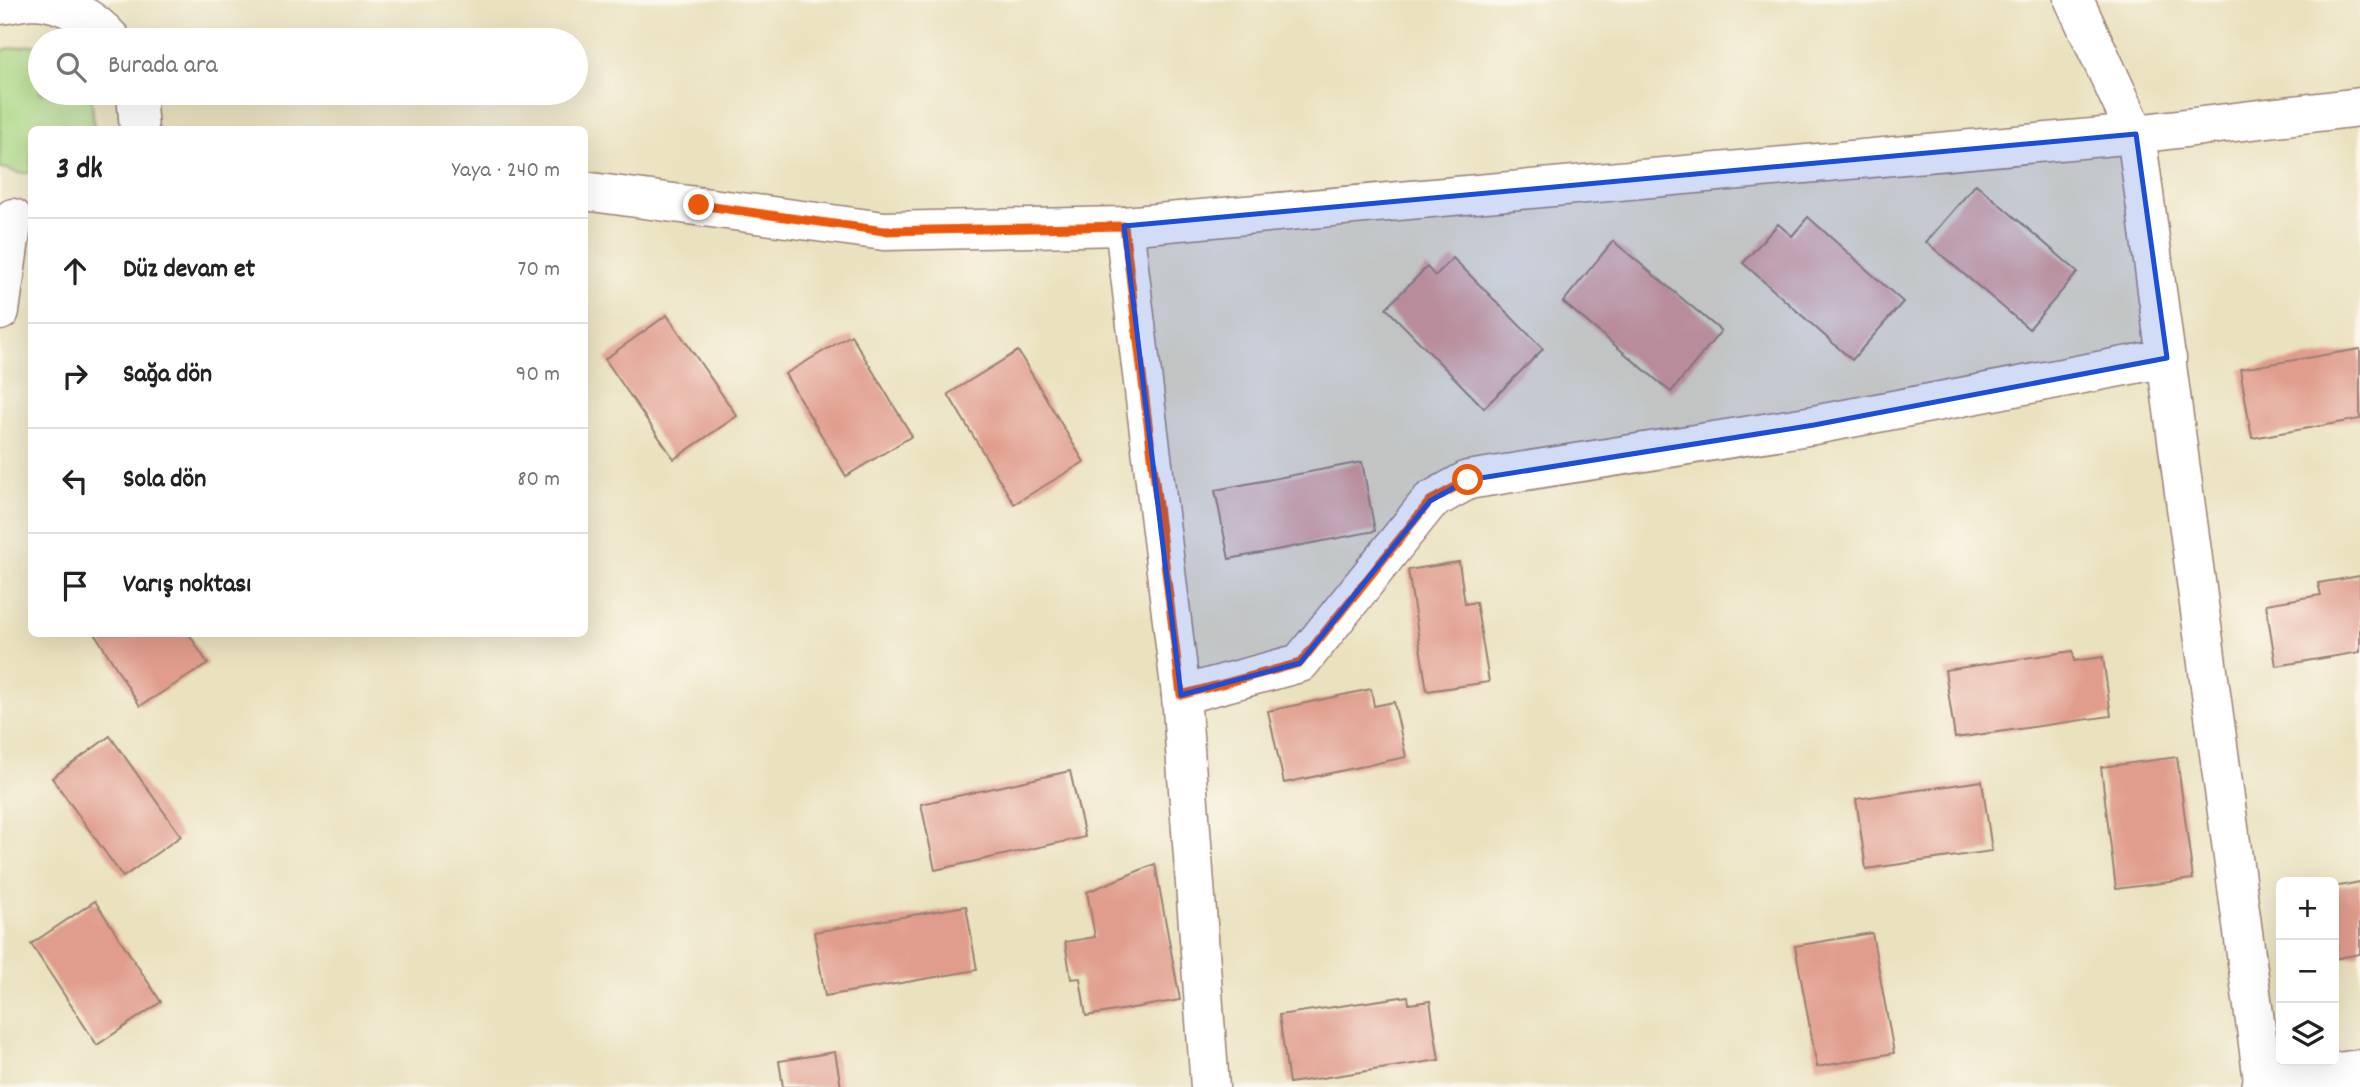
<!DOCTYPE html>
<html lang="tr">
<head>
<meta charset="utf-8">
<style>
  :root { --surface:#fff; --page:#f2f2f2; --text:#222; --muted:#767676; --line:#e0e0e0 }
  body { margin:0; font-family:Dekko,sans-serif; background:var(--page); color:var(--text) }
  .controls { position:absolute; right:21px; bottom:21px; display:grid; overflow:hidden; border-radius:10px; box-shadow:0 7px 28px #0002 }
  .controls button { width:63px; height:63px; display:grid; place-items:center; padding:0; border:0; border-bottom:2px solid var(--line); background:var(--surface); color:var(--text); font:35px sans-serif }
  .stop { position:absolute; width:21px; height:21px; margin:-16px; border:5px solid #ea580c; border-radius:50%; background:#fff }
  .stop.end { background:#ea580c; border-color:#fff; box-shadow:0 2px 7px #0008 }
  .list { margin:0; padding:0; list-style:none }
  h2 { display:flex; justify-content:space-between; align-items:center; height:91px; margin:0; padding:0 28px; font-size:30px }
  h2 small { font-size:23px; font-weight:400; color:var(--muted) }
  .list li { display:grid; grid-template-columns:46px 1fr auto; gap:21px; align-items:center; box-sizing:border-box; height:105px; padding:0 28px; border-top:2px solid var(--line) }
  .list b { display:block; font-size:26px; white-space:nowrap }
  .list em { font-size:23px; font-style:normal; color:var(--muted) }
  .icon { flex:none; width:38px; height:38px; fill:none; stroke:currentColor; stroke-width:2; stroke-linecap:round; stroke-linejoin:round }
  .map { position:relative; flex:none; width:2360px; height:1087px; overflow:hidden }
  .search { position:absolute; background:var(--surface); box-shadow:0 7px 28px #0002; left:28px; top:28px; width:560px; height:77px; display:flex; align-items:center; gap:18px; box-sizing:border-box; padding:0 24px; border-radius:38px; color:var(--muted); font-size:26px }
  .panel { position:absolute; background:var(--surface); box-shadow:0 7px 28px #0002; left:28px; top:126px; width:560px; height:511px; border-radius:10px }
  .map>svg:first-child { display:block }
  .garden { fill:#abd885; stroke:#7a7c58; stroke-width:2 }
  .building { fill:#e09c8c }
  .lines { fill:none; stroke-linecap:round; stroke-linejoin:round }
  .minor-casing { stroke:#9a8074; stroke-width:41 }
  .minor { stroke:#fff; stroke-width:38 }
  .route { stroke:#ea580c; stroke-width:9 }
  .marked { fill:#1d4ed8; fill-opacity:0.2; stroke:#1d4ed8; stroke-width:5; stroke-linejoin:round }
</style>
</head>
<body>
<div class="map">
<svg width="2360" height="1087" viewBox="0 0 2360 1087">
  <rect width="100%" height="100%" fill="#fbf7ec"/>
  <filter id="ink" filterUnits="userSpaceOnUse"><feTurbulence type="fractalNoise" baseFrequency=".0143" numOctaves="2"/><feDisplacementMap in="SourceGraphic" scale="14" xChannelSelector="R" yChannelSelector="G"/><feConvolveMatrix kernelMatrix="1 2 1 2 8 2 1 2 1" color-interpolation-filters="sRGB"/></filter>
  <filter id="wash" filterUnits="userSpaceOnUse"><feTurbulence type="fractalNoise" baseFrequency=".00686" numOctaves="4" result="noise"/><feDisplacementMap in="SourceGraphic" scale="28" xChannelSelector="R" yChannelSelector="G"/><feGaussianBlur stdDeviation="1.57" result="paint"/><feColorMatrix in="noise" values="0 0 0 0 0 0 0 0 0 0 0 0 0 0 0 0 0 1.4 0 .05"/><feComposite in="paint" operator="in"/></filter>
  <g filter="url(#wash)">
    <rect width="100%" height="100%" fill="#eae1be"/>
    <path class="garden" d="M33,45L40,47V93H91L94,126L92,129L32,130L31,173H19L0,167V53L6,49Z"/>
    <g id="blocks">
      <g class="building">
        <path d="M1976,184L2078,272L2029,329L1926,242Z"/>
        <path d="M1808,217L1903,302L1852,360L1743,263L1778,224L1792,236Z"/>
        <path d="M1613,241L1721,331L1671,392L1563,302Z"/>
        <path d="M1453,258L1543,349L1484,408L1386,308L1427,267L1435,276Z"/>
        <path d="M667,315L737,416L674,459L605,359Z"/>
        <path d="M851,335L912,436L846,476L785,374Z"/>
        <path d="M2360,349V419L2252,438L2240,369Z"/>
        <path d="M1018,351L1084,462L1014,504L948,394Z"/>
        <path d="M1362,462L1375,531L1229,559L1215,490Z"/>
        <path d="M1459,562L1465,604L1476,602L1489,682L1427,691L1408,570Z"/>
        <path d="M2360,576V652L2276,666L2266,604L2321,595L2318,583Z"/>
        <path d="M95,634H189L208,664L140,706Z"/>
        <path d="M2073,651L2074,661L2103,657L2111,716L1955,738L1945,670Z"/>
        <path d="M1371,689L1374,706L1394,702L1406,757L1284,783L1268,711Z"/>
        <path d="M110,736L181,836L123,877L52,778Z"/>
        <path d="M2177,757L2193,879L2116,889L2101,767Z"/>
        <path d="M1070,771L1085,837L935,870L921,804Z"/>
        <path d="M1982,781L1992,851L1866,869L1856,799Z"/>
        <path d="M1155,864L1180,1000L1086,1016L1080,978L1071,979L1065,942L1095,937L1087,892Z"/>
        <path d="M2360,882V954L2334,959V887Z"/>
        <path d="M95,901L161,1002L97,1045L31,944Z"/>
        <path d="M966,906L977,970L825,996L814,932Z"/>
        <path d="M1872,933L1894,1053L1817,1067L1795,946Z"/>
        <path d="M1408,996L1409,1004L1430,1001L1439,1060L1289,1083L1279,1015Z"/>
        <path d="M835,1052L841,1087H783L779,1061Z"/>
      </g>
    </g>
  </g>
  <g filter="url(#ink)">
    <use href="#blocks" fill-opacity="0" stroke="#9a8074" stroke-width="2"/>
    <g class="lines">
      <defs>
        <g id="minor">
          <path d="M2074,0L2136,134L2263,1081"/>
          <path d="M0,5C11,4 23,0 34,0C63,1 94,19 112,40"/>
          <path d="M136,93L139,130"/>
          <path d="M584,191L884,231L1124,226L2136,134L2360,107"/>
          <path d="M1124,226L1181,695L1210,1087"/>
          <path d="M0,311L13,218"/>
          <path d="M1181,695L1300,663L1430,501L1468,480L1814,425L2167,358"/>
          <path d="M2261,1087L2263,1081L2360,1069"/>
        </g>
      </defs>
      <use href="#minor" class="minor-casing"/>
      <use href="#minor" class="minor"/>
    </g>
  </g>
  <g class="lines" filter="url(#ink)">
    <path class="route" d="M699,205L884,231L1124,226L1181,695L1300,663L1430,501L1468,480"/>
  </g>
  <path class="marked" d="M2136,134L2167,358L1814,425L1468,480L1430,501L1300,663L1181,695L1124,226Z"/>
</svg>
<div class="controls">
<button>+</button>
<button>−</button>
<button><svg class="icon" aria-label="layers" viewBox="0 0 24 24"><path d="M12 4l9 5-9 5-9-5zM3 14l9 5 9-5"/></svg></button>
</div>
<div class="stop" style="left:1468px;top:480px"></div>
<div class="stop end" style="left:699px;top:205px"></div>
<div class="search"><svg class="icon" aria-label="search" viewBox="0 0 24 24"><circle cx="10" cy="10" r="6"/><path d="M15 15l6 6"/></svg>Burada ara</div>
<section class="panel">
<h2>3 dk<small>Yaya · 240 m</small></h2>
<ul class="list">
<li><svg class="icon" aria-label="ahead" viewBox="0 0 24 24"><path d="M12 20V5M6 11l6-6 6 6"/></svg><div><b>Düz devam et</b></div><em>70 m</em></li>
<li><svg class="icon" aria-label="right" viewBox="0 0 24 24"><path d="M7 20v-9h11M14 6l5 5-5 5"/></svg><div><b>Sağa dön</b></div><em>90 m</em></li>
<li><svg class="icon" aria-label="left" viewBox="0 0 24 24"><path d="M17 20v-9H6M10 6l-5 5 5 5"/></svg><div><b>Sola dön</b></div><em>80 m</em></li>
<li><svg class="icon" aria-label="arrive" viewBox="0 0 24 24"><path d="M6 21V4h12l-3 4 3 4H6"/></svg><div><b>Varış noktası</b></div></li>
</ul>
</section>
</div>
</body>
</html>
